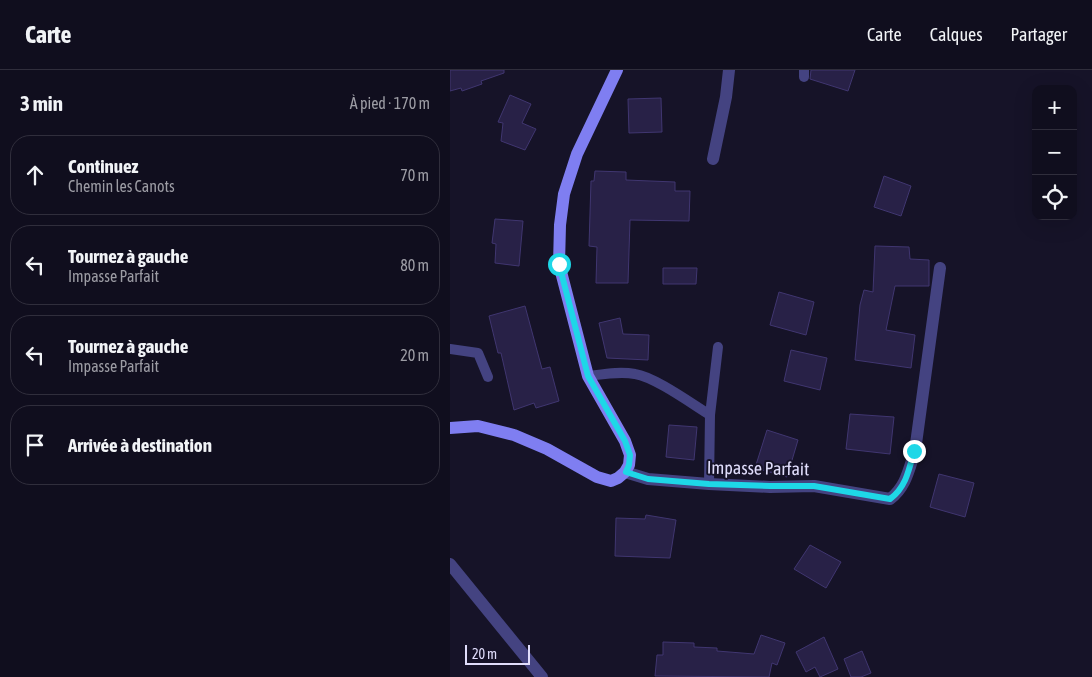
<!DOCTYPE html>
<html lang="fr">
<head>
<meta charset="utf-8">
<style>
  :root { --surface:#100e1e; --page:#191727; --text:#f1f3f6; --muted:#9c9ca4; --line:#302e3c }
  body { margin:0; font-family:"Asap Condensed",sans-serif; background:var(--page); color:var(--text) }
  .controls { position:absolute; right:15px; top:15px; display:grid; overflow:hidden; border-radius:10px; box-shadow:0 5px 20px #0002 }
  .controls button { width:45px; height:45px; display:grid; place-items:center; padding:0; border:0; border-bottom:1px solid var(--line); background:var(--surface); color:var(--text); font:25px sans-serif }
  .scale { position:absolute; left:15px; bottom:12px; width:65px; box-sizing:border-box; padding-left:5px; border:2px solid #e0ddfb; border-top:0; font-size:14px; line-height:18px; white-space:nowrap; color:#e0ddfb; -webkit-text-stroke:4px #161328; paint-order:stroke }
  .stop { position:absolute; width:15px; height:15px; margin:-11px; border:4px solid #1ed7e7; border-radius:50%; background:#fff }
  .stop.end { background:#1ed7e7; border-color:#fff; box-shadow:0 1px 5px #0008 }
  .list { margin:0; padding:0; list-style:none }
  h2 { display:flex; justify-content:space-between; align-items:center; height:65px; margin:0; padding:0 20px; font-size:21px }
  h2 small { font-size:16px; font-weight:400; color:var(--muted) }
  .list li { display:grid; grid-template-columns:32px 1fr auto; gap:15px; align-items:center; box-sizing:border-box; height:80px; margin:0 10px 10px; padding:0 10px; border:1px solid var(--line); border-radius:20px }
  .list b { display:block; font-size:19px; white-space:nowrap }
  .list p { margin:0; font-size:16px; white-space:nowrap; color:var(--muted) }
  .list em { font-size:16px; font-style:normal; color:var(--muted) }
  .icon { flex:none; width:28px; height:28px; fill:none; stroke:currentColor; stroke-width:2; stroke-linecap:round; stroke-linejoin:round }
  .map { position:relative; flex:none; width:642px; height:607px; overflow:hidden }
  header { display:flex; align-items:center; gap:30px; box-sizing:border-box; height:70px; padding:0 25px; background:var(--surface); border-bottom:1px solid var(--line) }
  header strong { font-size:24px }
  nav { display:flex; gap:28px; margin-inline-start:auto; font-size:18px }
  main { display:flex }
  aside { flex:1; background:var(--surface) }
  .map>svg:first-child { display:block }
  .building { fill:#282147; stroke:#403670 }
  .lines { fill:none; stroke-linecap:round; stroke-linejoin:round }
  .lane { stroke:#444381; stroke-width:10 }
  .street { stroke:#444381; stroke-width:12 }
  .secondary { stroke:#7f7ef1; stroke-width:12 }
  .route { stroke:#1ed7e7; stroke-width:6 }
  .labels { text-anchor:middle; dominant-baseline:central; stroke-width:4; stroke-linejoin:round; paint-order:stroke }
  .street-label { font-size:18px; fill:#e0ddfb; stroke:#161328 }
</style>
</head>
<body>
<header>
<strong>Carte</strong>
<nav><a>Carte</a><a>Calques</a><a>Partager</a></nav>
</header>
<main>
<aside>
<h2>3 min<small>À pied · 170 m</small></h2>
<ul class="list">
<li><svg class="icon" aria-label="ahead" viewBox="0 0 24 24"><path d="M12 20V5M6 11l6-6 6 6"/></svg><div><b>Continuez</b><p>Chemin les Canots</p></div><em>70 m</em></li>
<li><svg class="icon" aria-label="left" viewBox="0 0 24 24"><path d="M17 20v-9H6M10 6l-5 5 5 5"/></svg><div><b>Tournez à gauche</b><p>Impasse Parfait</p></div><em>80 m</em></li>
<li><svg class="icon" aria-label="left" viewBox="0 0 24 24"><path d="M17 20v-9H6M10 6l-5 5 5 5"/></svg><div><b>Tournez à gauche</b><p>Impasse Parfait</p></div><em>20 m</em></li>
<li><svg class="icon" aria-label="arrive" viewBox="0 0 24 24"><path d="M6 21V4h12l-3 4 3 4H6"/></svg><div><b>Arrivée à destination</b></div></li>
</ul>
</aside>
<div class="map">
<svg width="642" height="607" viewBox="0 0 642 607">
  <rect width="100%" height="100%" fill="#161328"/>
  <g class="building">
    <path d="M0,0H54V3L31,11L32,14L12,21L11,18L0,21Z"/>
    <path d="M361,0H405L398,21L360,9Z"/>
    <path d="M60,25L81,34L72,53L86,59L75,80L51,71L53,53L48,52Z"/>
    <path d="M211,28L212,62L179,63L178,29Z"/>
    <path d="M145,101L176,102V110L225,112V121H240L239,151L180,150L178,213H146L147,177L139,176L141,111H144Z"/>
    <path d="M434,106L461,116L451,146L424,137Z"/>
    <path d="M45,149L73,151L69,196L45,193L46,174L42,173Z"/>
    <path d="M425,176L459,177L460,189L479,190V216H445L436,260L465,265L461,298L405,290L410,235L414,220L423,222Z"/>
    <path d="M213,198H247L246,214H213Z"/>
    <path d="M329,222L364,232L356,265L320,255Z"/>
    <path d="M75,236L92,299L100,297L109,331L86,338L84,333L64,340L51,283H48L39,246Z"/>
    <path d="M170,248L173,264L199,265L198,290L157,288L149,253Z"/>
    <path d="M341,280L377,288L370,320L334,311Z"/>
    <path d="M400,344L444,347L440,384L396,379Z"/>
    <path d="M219,355L247,357L244,390L216,387Z"/>
    <path d="M317,360L348,370L337,407L305,398Z"/>
    <path d="M489,404L524,413L515,447L480,437Z"/>
    <path d="M196,445L226,450L220,488L165,486L166,448L195,449Z"/>
    <path d="M360,475L391,492L376,518L344,499Z"/>
    <path d="M311,565L335,573L327,595L322,593L319,607L205,606L207,585H213V572L244,573V577L267,578V581L304,584Z"/>
    <path d="M374,567L388,599L370,607L365,597L356,602L346,582Z"/>
    <path d="M412,581L421,603L411,607H401L394,589Z"/>
  </g>
  <g class="lines">
    <g class="lane">
      <path d="M354,7V0"/>
      <path d="M0,279L28,283L38,307"/>
      <path d="M138,306C154,304 170,301 185,304C205,307 242,334 260,345"/>
      <path d="M259,414L260,345L268,277"/>
    </g>
    <g class="street">
      <path d="M263,89L276,27L279,0"/>
      <path d="M175,402L198,409L259,414L320,417L364,416L440,429C456,417 459,399 465,381L490,198"/>
      <path d="M0,494L92,607"/>
    </g>
    <path class="secondary" d="M0,358L28,356L64,365L97,379L147,407L161,411L168,408L175,402L179,395L180,385L175,371L138,306L109,194L110,155L114,124L127,84L167,0"/>
  </g>
  <g class="lines">
    <path class="route" d="M109,194L138,306L175,371L180,385L179,395L176,402L198,409L259,414L320,416H364L440,429C456,417 459,400 464,381"/>
  </g>
  <g class="labels">
    <g class="street-label">
      <text transform="translate(308 398) rotate(1)">Impasse Parfait</text>
    </g>
  </g>
</svg>
<div class="controls">
<button>+</button>
<button>−</button>
<button><svg class="icon" aria-label="locate" viewBox="0 0 24 24"><circle cx="12" cy="12" r="6"/><path d="M12 2v4M12 18v4M2 12h4M18 12h4"/></svg></button>
</div>
<div class="scale">20 m</div>
<div class="stop" style="left:109px;top:194px"></div>
<div class="stop end" style="left:464px;top:381px"></div>
</div>
</main>
</body>
</html>
